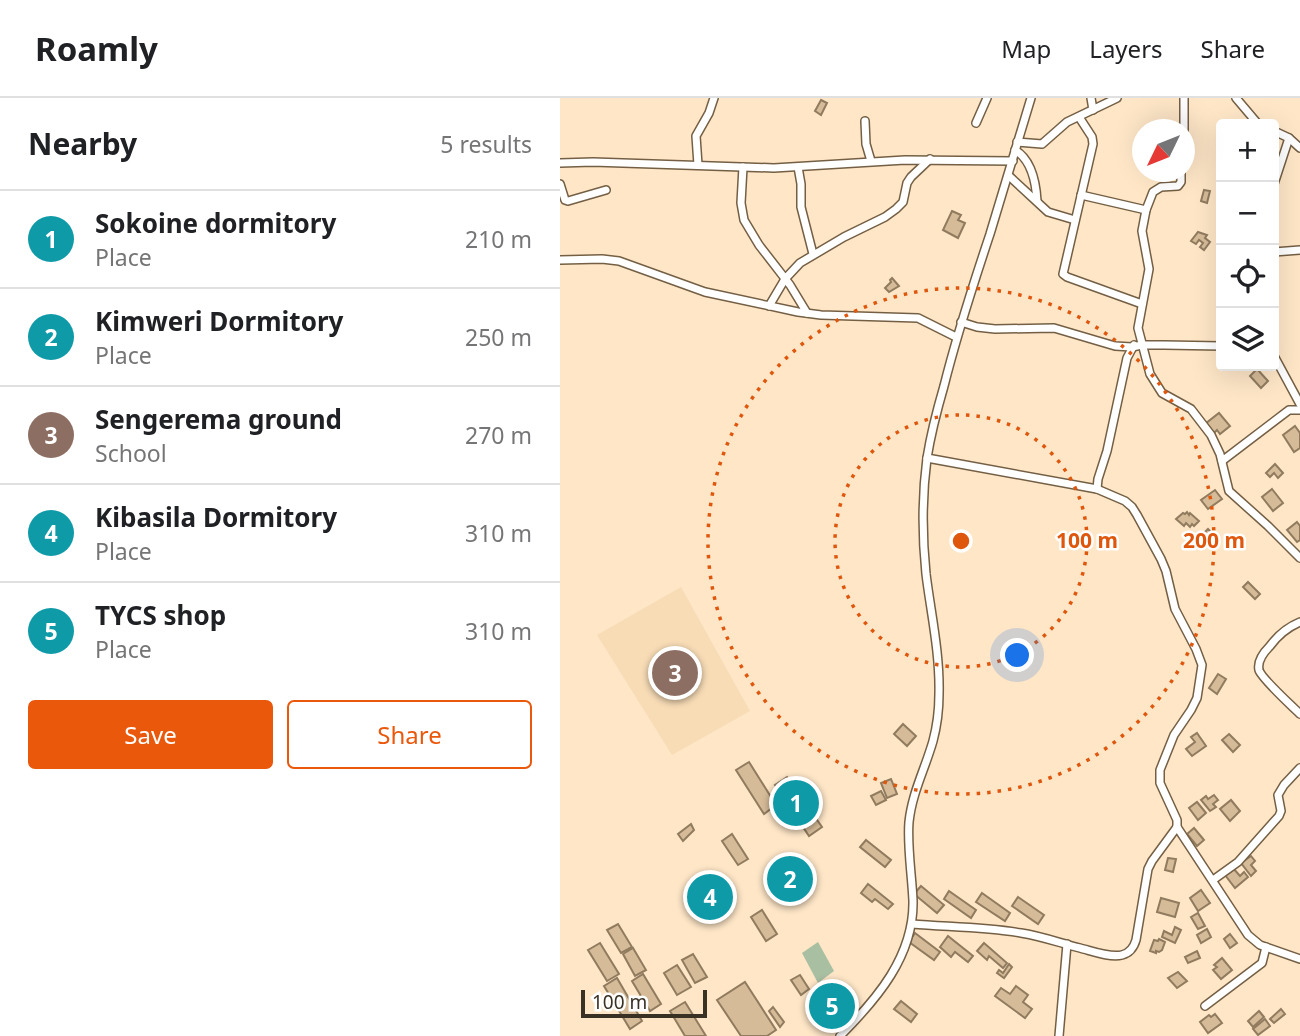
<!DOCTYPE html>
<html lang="en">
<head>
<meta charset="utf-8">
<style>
  :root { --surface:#fff; --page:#f2f2f2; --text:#202124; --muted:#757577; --line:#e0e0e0; --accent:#ea580c }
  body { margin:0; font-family:"Noto Sans",sans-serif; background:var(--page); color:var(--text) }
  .controls { position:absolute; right:21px; top:21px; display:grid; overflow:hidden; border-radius:7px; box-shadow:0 7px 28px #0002 }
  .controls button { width:63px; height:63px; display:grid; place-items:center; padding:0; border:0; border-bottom:2px solid var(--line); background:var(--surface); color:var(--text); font:35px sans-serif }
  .compass { position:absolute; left:572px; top:21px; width:63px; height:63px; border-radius:50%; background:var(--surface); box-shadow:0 7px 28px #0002; rotate:227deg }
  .scale { position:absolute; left:21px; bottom:18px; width:126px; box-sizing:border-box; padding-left:7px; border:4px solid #3a3125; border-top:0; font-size:19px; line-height:24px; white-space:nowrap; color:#3a3125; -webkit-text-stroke:5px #fff; paint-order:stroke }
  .you { position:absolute; left:458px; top:558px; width:24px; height:24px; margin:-18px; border:5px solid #fff; border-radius:50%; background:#1a73e8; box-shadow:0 0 0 10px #1a73e833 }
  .badge { display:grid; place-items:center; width:46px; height:46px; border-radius:50%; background:var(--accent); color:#fff; font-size:23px; font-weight:700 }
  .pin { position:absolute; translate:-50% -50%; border:4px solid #fff; box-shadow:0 2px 7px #0006 }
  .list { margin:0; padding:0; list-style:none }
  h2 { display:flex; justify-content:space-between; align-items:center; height:91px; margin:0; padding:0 28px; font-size:30px }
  h2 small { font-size:23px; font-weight:400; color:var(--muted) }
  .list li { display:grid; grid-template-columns:46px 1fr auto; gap:21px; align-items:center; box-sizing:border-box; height:98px; padding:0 28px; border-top:2px solid var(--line) }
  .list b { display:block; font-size:26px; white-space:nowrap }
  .list p { margin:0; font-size:23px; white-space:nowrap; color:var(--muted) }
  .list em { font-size:23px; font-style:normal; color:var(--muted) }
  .actions { display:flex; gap:14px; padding:21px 28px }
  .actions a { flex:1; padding:16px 0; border:2px solid var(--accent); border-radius:7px; text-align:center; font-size:24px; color:var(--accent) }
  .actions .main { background:var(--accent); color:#fff }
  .icon { flex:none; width:38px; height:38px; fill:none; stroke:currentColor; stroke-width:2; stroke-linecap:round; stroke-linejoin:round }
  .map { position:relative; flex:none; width:740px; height:938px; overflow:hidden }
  header { display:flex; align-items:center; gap:42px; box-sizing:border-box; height:98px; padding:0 35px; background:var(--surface); border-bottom:2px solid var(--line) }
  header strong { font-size:33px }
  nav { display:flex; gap:38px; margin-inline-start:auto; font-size:24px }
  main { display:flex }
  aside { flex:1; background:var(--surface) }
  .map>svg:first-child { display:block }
  .built { fill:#f8dcb6 }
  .green { fill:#a9bfa2 }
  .building { fill:#d6bb98; stroke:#907b5f; stroke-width:2 }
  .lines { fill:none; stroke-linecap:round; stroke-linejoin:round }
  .street-casing { stroke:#745f44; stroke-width:10 }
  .street { stroke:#fff; stroke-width:7 }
  .ring { fill:none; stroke:#df570d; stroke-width:3.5; stroke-dasharray:3.5 7 }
  .centre { fill:#df570d; stroke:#fff; stroke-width:3.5 }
  .ring-label { font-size:21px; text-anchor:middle; font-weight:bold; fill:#df570d; stroke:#fff; stroke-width:5; stroke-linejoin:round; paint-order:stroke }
</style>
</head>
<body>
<header>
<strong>Roamly</strong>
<nav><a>Map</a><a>Layers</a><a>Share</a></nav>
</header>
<main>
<aside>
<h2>Nearby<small>5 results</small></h2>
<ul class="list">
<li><span class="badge" style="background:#0f9aa8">1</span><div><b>Sokoine dormitory</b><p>Place</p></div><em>210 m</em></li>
<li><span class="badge" style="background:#0f9aa8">2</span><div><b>Kimweri Dormitory</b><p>Place</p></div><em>250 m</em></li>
<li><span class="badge" style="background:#8d6e63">3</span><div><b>Sengerema ground</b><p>School</p></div><em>270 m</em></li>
<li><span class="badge" style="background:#0f9aa8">4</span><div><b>Kibasila Dormitory</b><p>Place</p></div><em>310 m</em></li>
<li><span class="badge" style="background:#0f9aa8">5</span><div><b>TYCS shop</b><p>Place</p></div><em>310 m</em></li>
</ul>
<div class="actions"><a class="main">Save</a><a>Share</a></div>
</aside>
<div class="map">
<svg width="740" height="938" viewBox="0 0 740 938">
  <rect width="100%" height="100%" fill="#fee6c7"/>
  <path class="built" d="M121,489L190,613L112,657L37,537Z"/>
  <path class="green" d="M258,844L274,873L258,885L242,855Z"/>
  <g class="building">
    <path d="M261,2L267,5L261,17L255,13Z"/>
    <path d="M644,92L650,93L647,105L641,103Z"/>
    <path d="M392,113L401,117L398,122L405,125L398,140L383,132Z"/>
    <path d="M638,134L647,137L645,140L650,144L644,152L640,149L643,145L639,142L636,146L631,143Z"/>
    <path d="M332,180L339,188L329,194L325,190L331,184L330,182Z"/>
    <path d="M697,271L708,283L701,290L690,278Z"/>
    <path d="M659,315L670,328L660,336L657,332L653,336L645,326Z"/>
    <path d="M735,328L740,335V350L734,354L723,337Z"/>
    <path d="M715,366L723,375L718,380L714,375L710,379L706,375Z"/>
    <path d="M712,391L723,405L713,413L702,399Z"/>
    <path d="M655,392L662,401L648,411L641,402Z"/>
    <path d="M627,414L629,417L630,415L639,423L634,428L632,426L630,429L626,425L624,428L616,421L623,415L625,416Z"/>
    <path d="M737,424L740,428V442L737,444L727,432Z"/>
    <path d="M648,431L653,436L642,446L638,441Z"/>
    <path d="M688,484L700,496L695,501L683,489Z"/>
    <path d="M658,576L666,581L657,596L649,590Z"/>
    <path d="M343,626L356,638L347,648L334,636Z"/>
    <path d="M637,635L646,648L632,658L626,651L635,644L631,639Z"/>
    <path d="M669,636L680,647L673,654L662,642Z"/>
    <path d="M189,664L216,707L204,716L176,672Z"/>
    <path d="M227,679L262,729L249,738L215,687Z"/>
    <path d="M331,681L337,696L327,700L321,685Z"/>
    <path d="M321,693L326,702L316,707L311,698Z"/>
    <path d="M654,697L658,702L653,706L656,709L650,713L641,702L646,698L648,701Z"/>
    <path d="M671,702L680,713L670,723L660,711Z"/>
    <path d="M637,704L646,715L638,722L629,710Z"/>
    <path d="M131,726L134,732L123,743L118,736Z"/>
    <path d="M634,730L644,742L637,748L627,736Z"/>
    <path d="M172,736L188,761L178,767L162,743Z"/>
    <path d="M306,742L331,762L325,769L300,749Z"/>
    <path d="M691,758L695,763L691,767L696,773L691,778L681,765Z"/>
    <path d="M608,760L616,761L613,774L605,772Z"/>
    <path d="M227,765L242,790L233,796L217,771Z"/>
    <path d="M241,766L247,775L239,780L234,771Z"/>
    <path d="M673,770L680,778L684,774L688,779L675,790L665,777Z"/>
    <path d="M147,783L163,808L153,814L137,789Z"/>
    <path d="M308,786L333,806L328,811L315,801L312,804L301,795Z"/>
    <path d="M361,788L384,807L377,815L354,796Z"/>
    <path d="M641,792L650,805L638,813L630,800Z"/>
    <path d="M389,793L416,812L411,820L384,801Z"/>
    <path d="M422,795L450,815L445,823L416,804Z"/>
    <path d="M458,799L484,817L478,826L452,808Z"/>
    <path d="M601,800L619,805L615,819L597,814Z"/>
    <path d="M202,812L217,836L206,843L191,819Z"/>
    <path d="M638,815L645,828L638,831L631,819Z"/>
    <path d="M58,826L72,849L61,855L47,832Z"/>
    <path d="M615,829L621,832L615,845L602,839L604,833L612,837Z"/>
    <path d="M647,831L651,839L641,845L637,837Z"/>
    <path d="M355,835L380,854L374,862L349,844Z"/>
    <path d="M670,836L677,845L670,850L664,841Z"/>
    <path d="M388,838L413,858L408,864L395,854L391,859L380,849Z"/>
    <path d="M599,841L605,844L602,852L599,854L596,853V855L590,853L594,842L598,843Z"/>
    <path d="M40,845L59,876L47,883L28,852Z"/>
    <path d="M424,845L447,865L443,870L429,858L427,862L417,853Z"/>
    <path d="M73,850L86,872L75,878L63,856Z"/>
    <path d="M637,853L640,860L628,865L625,859Z"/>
    <path d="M133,856L147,879L135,885L122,862Z"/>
    <path d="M662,860L672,872L661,881L653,872L657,869L654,867Z"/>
    <path d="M449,866L452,869L444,880L437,875L439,872L443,875Z"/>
    <path d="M117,867L131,889L117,897L104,875Z"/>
    <path d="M618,874L627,883L617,890L608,880Z"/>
    <path d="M83,876L101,906L90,913L72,883Z"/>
    <path d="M240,877L249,891L241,897L231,882Z"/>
    <path d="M57,880L82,923L70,931L44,888Z"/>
    <path d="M185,884L216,932L207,938H181L157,902Z"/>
    <path d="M456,888L468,897L463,904L472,911L465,920L435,898L441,890L450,896Z"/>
    <path d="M341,903L357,916L351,924L334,911Z"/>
    <path d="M125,904L146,938H125L110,913Z"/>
    <path d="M213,909L224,924L220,929L209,913Z"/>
    <path d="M721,911L725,916L714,925L710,921Z"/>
    <path d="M699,913L704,919L693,929L688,923Z"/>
    <path d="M655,916L662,925L648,935L640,924L649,917L651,919Z"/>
    <path d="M705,921L710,928L698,937L693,931Z"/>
  </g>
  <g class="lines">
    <defs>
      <g id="street">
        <path d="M531,0L533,12"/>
        <path d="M676,0L698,26"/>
        <path d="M519,19L532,39L533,46L503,176L507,179L582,206"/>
        <path d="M305,23L306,46L311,63"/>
        <path d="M416,25L427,0"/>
        <path d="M624,32V0"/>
        <path d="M714,33L729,40L740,50"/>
        <path d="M457,44L482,46L507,24L557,0"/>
        <path d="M455,52C472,62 476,85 477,103"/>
        <path d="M0,65L33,64L214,70L345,62L453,63"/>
        <path d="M138,67L136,38L149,15L154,0"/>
        <path d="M183,69L181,105L184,122L199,147L230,187L247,215"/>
        <path d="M238,69L241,86V109L253,156"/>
        <path d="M621,74V84L618,88L601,89L593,94L586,112L582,133L589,171L578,230L590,276L602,295L631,311L651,337L660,356L669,393L708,428L740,460"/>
        <path d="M449,78L488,114L515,122"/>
        <path d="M0,86L5,102L8,103L46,92"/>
        <path d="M714,86L729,40"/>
        <path d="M521,97L586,112"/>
        <path d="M714,154L740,152"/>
        <path d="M0,162L42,161L59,163L145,194L238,214L261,217L358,220L396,239"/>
        <path d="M209,208L225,181L240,165L284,139L325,119L336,111L343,104L347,85L351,79L370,61"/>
        <path d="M401,224L417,229L435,231L494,230L555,248L572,249L582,247H604L661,248"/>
        <path d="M714,258L740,306"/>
        <path d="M662,363L729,312H740"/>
        <path d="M537,391L538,381L547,353L567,260L574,247"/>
        <path d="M740,524C728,529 718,537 710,548C704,554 697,563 699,572C701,580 732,608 740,616"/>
        <path d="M617,729L688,837L700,847L740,861"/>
        <path d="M653,782L678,764L719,718L721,713L718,697L724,687L740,670"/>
        <path d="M352,826C388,829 425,829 461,835C481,838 500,845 520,850C532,853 550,860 562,857C570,855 574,849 576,842L588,771L592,763L617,729V722L600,685V672L614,637L631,612L637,600L642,567L636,551L615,511L606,473L601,461L577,417L572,409L565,403L537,391L367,360"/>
        <path d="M645,908L702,865L706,849"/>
        <path d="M280,938C317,901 354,858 353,803C352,778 347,748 349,724C352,695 365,671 373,643C377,628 379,612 379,596C380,555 371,516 366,476C362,437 362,398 367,360C371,335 377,312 384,288C397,236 413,187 430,136C444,91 457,45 471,0"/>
        <path d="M499,938L507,846"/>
      </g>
    </defs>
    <use href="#street" class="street-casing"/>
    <use href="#street" class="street"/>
  </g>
  <g class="ring">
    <circle cx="401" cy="443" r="126"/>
    <circle cx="401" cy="443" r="253"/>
  </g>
  <circle cx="401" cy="443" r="10" class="centre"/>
  <g class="ring-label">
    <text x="527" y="450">100 m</text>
    <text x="654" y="450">200 m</text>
  </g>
</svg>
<div class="controls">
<button>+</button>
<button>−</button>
<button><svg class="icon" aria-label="locate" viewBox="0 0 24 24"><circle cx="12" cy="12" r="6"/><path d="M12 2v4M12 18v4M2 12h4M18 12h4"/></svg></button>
<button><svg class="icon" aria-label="layers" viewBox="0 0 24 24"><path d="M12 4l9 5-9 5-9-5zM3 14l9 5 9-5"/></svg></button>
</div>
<svg class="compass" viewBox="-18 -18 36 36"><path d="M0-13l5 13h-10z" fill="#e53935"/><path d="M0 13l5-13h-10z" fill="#757577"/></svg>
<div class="scale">100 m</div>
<div class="you"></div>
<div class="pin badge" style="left:236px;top:705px;background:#0f9aa8">1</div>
<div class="pin badge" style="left:230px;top:781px;background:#0f9aa8">2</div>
<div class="pin badge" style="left:115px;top:575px;background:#8d6e63">3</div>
<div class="pin badge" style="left:150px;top:799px;background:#0f9aa8">4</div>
<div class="pin badge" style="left:272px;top:908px;background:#0f9aa8">5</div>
</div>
</main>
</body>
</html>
